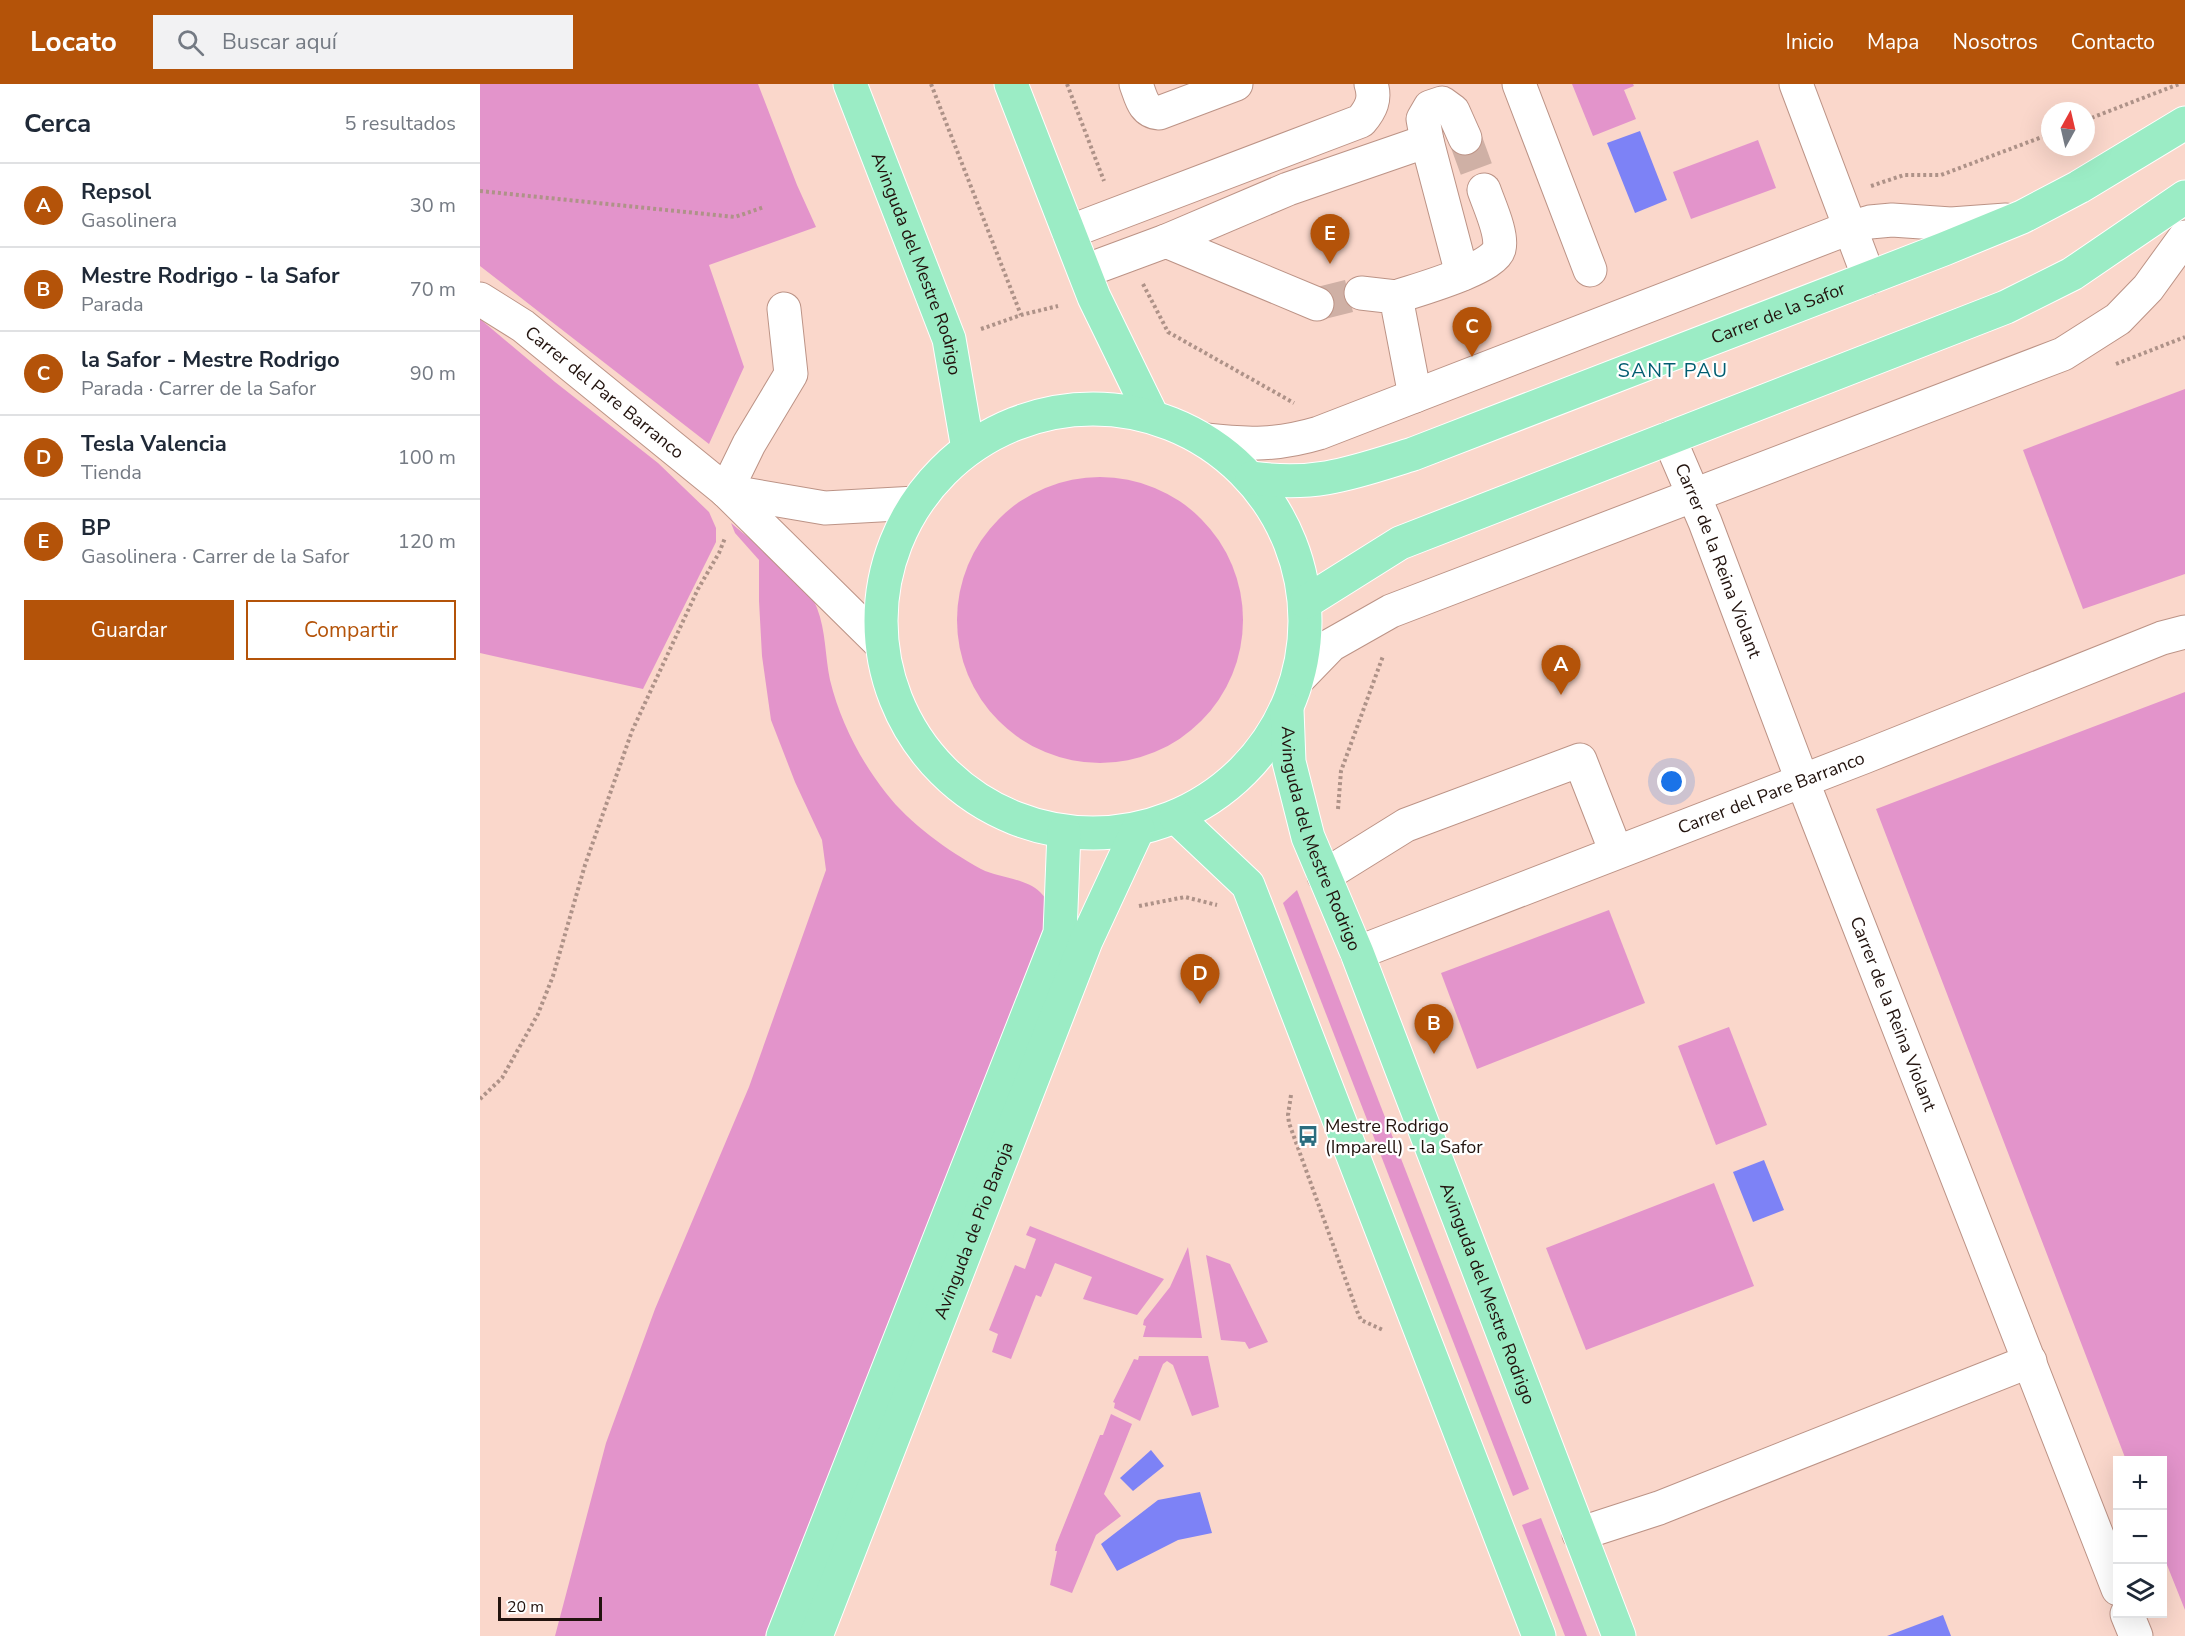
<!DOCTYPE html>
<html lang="es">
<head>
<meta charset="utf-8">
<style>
  :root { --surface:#fff; --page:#f2f2f3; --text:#1f2937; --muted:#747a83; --line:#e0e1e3; --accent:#b45309 }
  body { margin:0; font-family:"Nunito Sans",sans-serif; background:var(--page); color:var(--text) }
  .controls { position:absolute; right:18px; bottom:18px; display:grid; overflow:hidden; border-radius:0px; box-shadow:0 6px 24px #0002 }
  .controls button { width:54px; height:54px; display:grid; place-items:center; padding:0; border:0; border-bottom:2px solid var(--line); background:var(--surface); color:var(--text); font:30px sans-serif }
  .compass { position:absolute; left:1561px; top:18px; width:54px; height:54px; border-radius:50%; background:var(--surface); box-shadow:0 6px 24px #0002; rotate:8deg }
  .scale { position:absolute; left:18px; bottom:15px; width:104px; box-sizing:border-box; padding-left:6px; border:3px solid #22130e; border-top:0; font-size:16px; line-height:21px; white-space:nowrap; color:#22130e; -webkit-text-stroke:4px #fff; paint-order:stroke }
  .you { position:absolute; left:1192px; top:698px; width:21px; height:21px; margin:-15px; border:4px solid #fff; border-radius:50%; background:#1a73e8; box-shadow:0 0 0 9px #1a73e833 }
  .badge { display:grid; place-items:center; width:39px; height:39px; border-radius:50%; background:var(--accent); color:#fff; font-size:20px; font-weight:700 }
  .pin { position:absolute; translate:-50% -50px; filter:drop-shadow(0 2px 3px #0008) }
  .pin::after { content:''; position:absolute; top:32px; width:21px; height:18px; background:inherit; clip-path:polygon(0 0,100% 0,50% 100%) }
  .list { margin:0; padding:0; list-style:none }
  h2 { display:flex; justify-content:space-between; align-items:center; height:78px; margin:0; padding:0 24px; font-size:26px }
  h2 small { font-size:20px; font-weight:400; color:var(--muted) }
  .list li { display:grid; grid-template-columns:39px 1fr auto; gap:18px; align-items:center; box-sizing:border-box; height:84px; padding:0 24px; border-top:2px solid var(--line) }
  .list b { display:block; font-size:22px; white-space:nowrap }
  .list p { margin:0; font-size:20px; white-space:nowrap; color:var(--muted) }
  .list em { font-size:20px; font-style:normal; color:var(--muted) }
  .actions { display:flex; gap:12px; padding:18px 24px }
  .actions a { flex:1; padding:14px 0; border:2px solid var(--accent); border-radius:0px; text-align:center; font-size:21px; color:var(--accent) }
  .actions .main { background:var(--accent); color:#fff }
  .icon { flex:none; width:33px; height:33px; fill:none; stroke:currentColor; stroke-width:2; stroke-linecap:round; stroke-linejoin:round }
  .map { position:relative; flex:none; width:1705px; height:1552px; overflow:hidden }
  header { display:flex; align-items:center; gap:36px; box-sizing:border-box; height:84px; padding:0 30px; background:var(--accent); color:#fff }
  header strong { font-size:28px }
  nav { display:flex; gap:33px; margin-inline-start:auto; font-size:21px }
  .search { width:420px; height:54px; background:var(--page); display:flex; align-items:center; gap:15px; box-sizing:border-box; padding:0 21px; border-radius:0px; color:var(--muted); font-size:22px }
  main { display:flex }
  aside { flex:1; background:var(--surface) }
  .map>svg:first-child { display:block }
  .green { fill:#e394cb }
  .water { fill:#7d82f6 }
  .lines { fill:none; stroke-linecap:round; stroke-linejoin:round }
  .minor-tunnel { stroke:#cfb0a5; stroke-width:33; stroke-dasharray:33 16; stroke-linecap:butt }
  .minor-casing { stroke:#bc9386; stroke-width:35 }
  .major-casing { stroke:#fff; stroke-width:35 }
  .path { stroke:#ae9288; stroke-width:4; stroke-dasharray:3 3; stroke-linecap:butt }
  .minor { stroke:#fff; stroke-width:33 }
  .major { stroke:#9becc5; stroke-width:33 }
  .labels { text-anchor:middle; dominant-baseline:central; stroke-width:4.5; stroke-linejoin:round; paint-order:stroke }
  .street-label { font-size:18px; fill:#22130e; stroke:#fff }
  .poi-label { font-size:18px; fill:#22130e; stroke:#fff; text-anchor:start }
  .neighbourhood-label { font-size:20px; letter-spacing:1.5px; fill:#005d70; stroke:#fff }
</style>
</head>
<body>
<header>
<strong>Locato</strong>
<div class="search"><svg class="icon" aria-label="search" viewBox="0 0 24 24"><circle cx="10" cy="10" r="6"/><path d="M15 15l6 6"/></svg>Buscar aquí</div>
<nav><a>Inicio</a><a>Mapa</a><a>Nosotros</a><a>Contacto</a></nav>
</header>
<main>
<aside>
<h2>Cerca<small>5 resultados</small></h2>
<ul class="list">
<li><span class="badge">A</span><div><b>Repsol</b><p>Gasolinera</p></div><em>30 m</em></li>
<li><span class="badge">B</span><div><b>Mestre Rodrigo - la Safor</b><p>Parada</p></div><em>70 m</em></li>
<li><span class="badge">C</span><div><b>la Safor - Mestre Rodrigo</b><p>Parada · Carrer de la Safor</p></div><em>90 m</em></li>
<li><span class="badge">D</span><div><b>Tesla Valencia</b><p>Tienda</p></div><em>100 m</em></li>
<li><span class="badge">E</span><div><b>BP</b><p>Gasolinera · Carrer de la Safor</p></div><em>120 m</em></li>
</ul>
<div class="actions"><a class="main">Guardar</a><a>Compartir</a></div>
</aside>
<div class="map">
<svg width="1705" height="1552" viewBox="0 0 1705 1552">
  <rect width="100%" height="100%" fill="#fad7cb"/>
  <g class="green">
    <path d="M0,0H278L317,101L336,143L229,181L264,283L229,360L0,182Z"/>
    <path d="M1092,0H1153L1154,2L1144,6L1156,35L1113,52Z"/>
    <path d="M1278,56L1296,104L1211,135L1193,88Z"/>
    <path d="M0,235L75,298L178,379L229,428L236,444V458L163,605L0,569Z"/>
    <path d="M1705,305V490L1603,525L1543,366Z"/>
    <circle cx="620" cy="536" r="143"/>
    <path d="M251,439C274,459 327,497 337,524C346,547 345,573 350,596C360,637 380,676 406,709C429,739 468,767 501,785C519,794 545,794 560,808C564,812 568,818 571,823L568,840L285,1552H75L126,1359L175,1225L269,1003L346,786L342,756L315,698L291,636L282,572L279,517V476L255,449Z"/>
    <path d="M1705,608V1526L1683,1471L1682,1376H1646L1396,725Z"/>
    <path d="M817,806L1049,1405L1033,1412L803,819Z"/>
    <path d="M1129,826L1165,919L997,985L961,889Z"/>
    <path d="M1249,943L1287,1041L1236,1061L1198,962Z"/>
    <path d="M1234,1099L1274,1202L1106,1266L1066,1164Z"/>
    <path d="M550,1142L684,1195L657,1231L603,1215L612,1193L575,1179L561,1213L556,1211L531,1275L512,1268L518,1250L509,1246L535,1181L545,1185L556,1155L546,1151Z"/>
    <path d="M708,1163L722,1254L663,1253L666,1242L663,1241L664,1236L690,1203Z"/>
    <path d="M726,1171L750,1180L788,1258L769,1265L765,1258L741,1256Z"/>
    <path d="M659,1272H728L739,1323L712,1332L693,1281L687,1277L683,1280L660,1337L634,1324L635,1319L633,1318L654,1275L658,1276Z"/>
    <path d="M631,1330L652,1340L624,1410L641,1432L616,1451L592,1509L570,1501L577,1467H575L576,1461L620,1351H623Z"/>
    <path d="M1061,1434L1107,1552H1085L1042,1441Z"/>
  </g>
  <g class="water">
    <path d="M1160,47L1187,116L1155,129L1127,59Z"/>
    <path d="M1284,1076L1304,1126L1273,1138L1253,1088Z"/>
    <path d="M671,1366L684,1382L653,1407L640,1394Z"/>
    <path d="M720,1408L732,1449L698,1456L637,1487L621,1460L678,1416Z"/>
    <path d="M1463,1531L1471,1552H1407Z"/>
  </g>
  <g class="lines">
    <g class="minor-tunnel">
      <path d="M985,54L1004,106"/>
      <path d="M837,220L881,209"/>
    </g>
    <defs>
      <g id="minor">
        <path d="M656,0C661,13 663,28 679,29L756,0"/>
        <path d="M1039,0L1110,186"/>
        <path d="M1316,0L1389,194"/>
        <path d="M947,57L943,35L950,23L962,19L973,27L985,54"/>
        <path d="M589,148L881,37C891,25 896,15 891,0"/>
        <path d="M686,157L808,105L947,57L982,190"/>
        <path d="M605,187L686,157L837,220"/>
        <path d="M881,209L916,213L935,312"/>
        <path d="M916,213C936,206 1014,185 1019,165C1023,150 1009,121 1004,106"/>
        <path id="s1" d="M0,215L43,242L246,407L401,560"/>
        <path id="s2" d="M1189,354L1225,438L1322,696L1638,1505"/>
        <path d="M726,356C768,361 799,361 839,349L1369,144L1390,138L1412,136L1471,140L1526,136"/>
        <path d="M246,407L269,360L311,290L304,225"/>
        <path d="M246,407L345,424L436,419"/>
        <path d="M820,593L851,561L911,527L1583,270L1638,235L1668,204L1705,153"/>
        <path d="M844,792L926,741L1100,676L1136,768"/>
        <path id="s3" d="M877,869L1384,673L1682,554L1705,548"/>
        <path d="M1099,1450L1179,1424L1550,1277"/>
        <path d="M1647,1530L1656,1552"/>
      </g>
      <g id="major">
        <path id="s4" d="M370,0L469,255L488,365"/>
        <path d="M531,0L614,213L672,332"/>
        <circle cx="613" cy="537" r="212"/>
        <path id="s5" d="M772,394C837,403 872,389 933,370L1464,165L1542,133L1599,103L1705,39"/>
        <path d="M826,518L920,459L1526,223L1592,190L1705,113"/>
        <path id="s6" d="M807,626L809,678L828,753L877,869L1139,1552"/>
        <path d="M696,733L768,801L1059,1552"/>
        <path d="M303,1552L580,849L584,748"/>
        <path id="s7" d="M336,1552L606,857L658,745"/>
      </g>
    </defs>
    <use href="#minor" class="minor-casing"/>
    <use href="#major" class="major-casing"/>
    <g class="path">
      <path d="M451,0L541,231"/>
      <path d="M587,0L624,97"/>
      <path d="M1606,36L1699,0"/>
      <path d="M1391,102L1424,91H1461L1570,50"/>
      <path d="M0,107L255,133L284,123"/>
      <path d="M663,200L688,248L814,319"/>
      <path d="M501,245L541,231L578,222"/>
      <path d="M1636,280L1705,253"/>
      <path d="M858,725L861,687L903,572"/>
      <path d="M659,822L705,813L737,821"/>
      <path d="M811,1011L808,1031L809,1039L877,1227L881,1236L903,1246"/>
      <path d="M0,1015L22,994L58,930L73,892L105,781L152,647L218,505L239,469L245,454"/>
    </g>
    <use href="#minor" class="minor"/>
    <use href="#major" class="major"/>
  </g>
  <defs>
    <symbol id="bus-bare" viewBox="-9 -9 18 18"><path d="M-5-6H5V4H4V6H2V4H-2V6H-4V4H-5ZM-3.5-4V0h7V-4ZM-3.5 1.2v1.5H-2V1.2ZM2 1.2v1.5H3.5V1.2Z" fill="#2b6d7f" stroke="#fff" stroke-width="2.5" paint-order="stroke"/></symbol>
  </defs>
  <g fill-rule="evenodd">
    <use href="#bus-bare" x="813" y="1037" width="30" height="30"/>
  </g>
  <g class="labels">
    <g class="street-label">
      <text stroke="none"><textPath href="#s4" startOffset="192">Avinguda del Mestre Rodrigo</textPath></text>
      <text stroke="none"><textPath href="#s5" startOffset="556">Carrer de la Safor</textPath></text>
      <text stroke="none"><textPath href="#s1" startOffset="156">Carrer del Pare Barranco</textPath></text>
      <text stroke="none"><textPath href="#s2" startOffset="132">Carrer de la Reina Violant</textPath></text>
      <text stroke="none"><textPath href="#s3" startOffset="444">Carrer del Pare Barranco</textPath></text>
      <text stroke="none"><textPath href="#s6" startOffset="134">Avinguda del Mestre Rodrigo</textPath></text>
      <text stroke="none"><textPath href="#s2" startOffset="618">Carrer de la Reina Violant</textPath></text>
      <text stroke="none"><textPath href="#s7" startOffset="435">Avinguda de Pio Baroja</textPath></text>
      <text stroke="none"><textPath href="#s6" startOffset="620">Avinguda del Mestre Rodrigo</textPath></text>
    </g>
    <g class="poi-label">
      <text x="845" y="1042">Mestre Rodrigo<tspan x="845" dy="21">(Imparell) - la Safor</tspan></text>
    </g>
    <g class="neighbourhood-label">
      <text x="1193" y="286">SANT PAU</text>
    </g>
  </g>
</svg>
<div class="controls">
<button>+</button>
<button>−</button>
<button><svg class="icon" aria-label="layers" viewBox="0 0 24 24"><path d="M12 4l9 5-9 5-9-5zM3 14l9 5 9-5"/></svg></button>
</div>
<svg class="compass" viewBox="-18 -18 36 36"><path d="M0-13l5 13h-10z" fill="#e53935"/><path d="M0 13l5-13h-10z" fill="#747a83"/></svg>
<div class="scale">20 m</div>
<div class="you"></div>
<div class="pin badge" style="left:1081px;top:611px">A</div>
<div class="pin badge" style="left:954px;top:970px">B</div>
<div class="pin badge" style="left:992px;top:273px">C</div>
<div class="pin badge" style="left:720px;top:920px">D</div>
<div class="pin badge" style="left:850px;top:180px">E</div>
</div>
</main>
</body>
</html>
